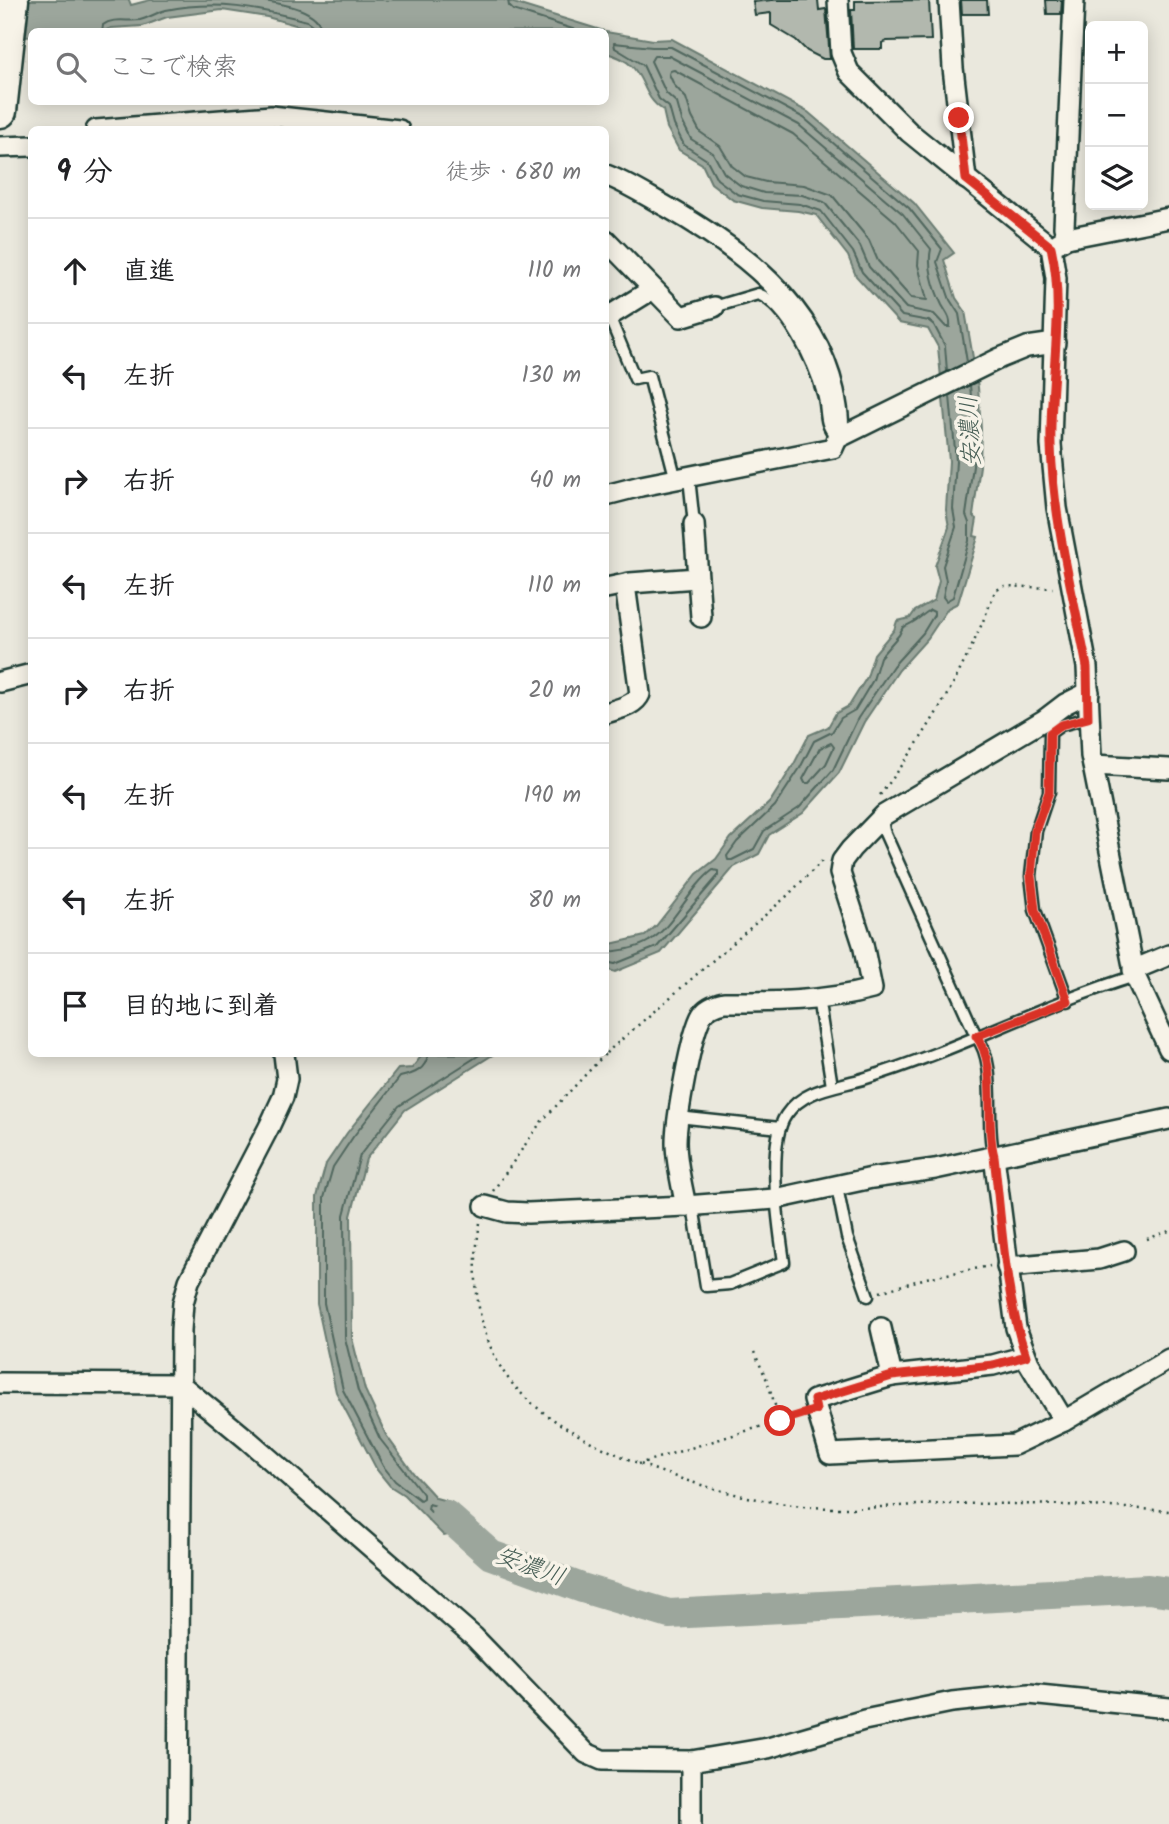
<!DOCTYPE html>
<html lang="ja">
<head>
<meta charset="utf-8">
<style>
  :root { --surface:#fff; --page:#f2f2f2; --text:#202124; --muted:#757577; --line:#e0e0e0 }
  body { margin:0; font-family:Kalam,"Klee One",sans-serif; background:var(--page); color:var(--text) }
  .controls { position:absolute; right:21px; top:21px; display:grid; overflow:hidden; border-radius:10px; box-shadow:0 4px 18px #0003 }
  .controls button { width:63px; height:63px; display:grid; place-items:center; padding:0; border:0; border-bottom:2px solid var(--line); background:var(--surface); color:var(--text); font:35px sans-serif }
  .stop { position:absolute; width:21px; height:21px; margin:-16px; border:5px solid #d93025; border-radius:50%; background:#fff }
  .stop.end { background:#d93025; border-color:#fff; box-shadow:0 2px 7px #0008 }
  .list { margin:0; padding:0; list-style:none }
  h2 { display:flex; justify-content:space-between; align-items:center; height:91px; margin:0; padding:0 28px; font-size:30px }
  h2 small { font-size:23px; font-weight:400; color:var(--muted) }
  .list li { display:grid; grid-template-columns:46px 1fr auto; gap:21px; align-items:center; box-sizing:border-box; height:105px; padding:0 28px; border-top:2px solid var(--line) }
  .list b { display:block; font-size:26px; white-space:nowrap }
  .list em { font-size:23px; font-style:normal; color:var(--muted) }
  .icon { flex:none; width:38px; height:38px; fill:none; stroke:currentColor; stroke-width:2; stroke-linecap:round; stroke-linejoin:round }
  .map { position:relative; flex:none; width:1169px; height:1824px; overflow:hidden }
  .search { position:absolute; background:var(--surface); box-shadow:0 4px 18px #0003; left:28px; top:28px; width:581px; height:77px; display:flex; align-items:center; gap:18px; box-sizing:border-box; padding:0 24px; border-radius:10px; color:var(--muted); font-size:26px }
  .panel { position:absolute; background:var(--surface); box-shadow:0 4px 18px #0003; left:28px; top:126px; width:581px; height:931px; border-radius:10px }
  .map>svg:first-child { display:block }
  .water { fill:#9ca69c; stroke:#6a7c72; stroke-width:2 }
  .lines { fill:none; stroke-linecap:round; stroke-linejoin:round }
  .shore { stroke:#51675e; stroke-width:2 }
  .river { stroke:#9ca69c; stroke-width:30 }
  .building { fill:#b2b8ae; stroke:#1f3d34; stroke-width:2 }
  .lane-casing { stroke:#1f3d34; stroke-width:15 }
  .street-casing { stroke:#1f3d34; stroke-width:24 }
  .primary-casing { stroke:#1f3d34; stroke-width:37 }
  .path { stroke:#1f3d34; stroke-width:2.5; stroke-dasharray:2 5; stroke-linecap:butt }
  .lane { stroke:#f7f3e8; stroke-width:10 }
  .street { stroke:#f7f3e8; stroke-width:19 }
  .primary { stroke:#f7f3e8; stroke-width:32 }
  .route { stroke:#d93025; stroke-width:9 }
  .labels { text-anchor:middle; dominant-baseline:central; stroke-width:7; stroke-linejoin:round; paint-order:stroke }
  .water-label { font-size:24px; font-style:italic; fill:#445c53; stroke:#f7f3e8 }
</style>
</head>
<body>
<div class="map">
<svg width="1169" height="1824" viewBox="0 0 1169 1824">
  <rect width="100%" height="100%" fill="#eae8dd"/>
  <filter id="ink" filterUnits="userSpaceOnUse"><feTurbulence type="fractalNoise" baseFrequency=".0143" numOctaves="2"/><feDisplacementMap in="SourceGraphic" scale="14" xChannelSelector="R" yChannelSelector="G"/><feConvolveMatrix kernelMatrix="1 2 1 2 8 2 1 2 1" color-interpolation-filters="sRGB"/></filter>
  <g filter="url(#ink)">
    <g class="water">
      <path d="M0,0H129L131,5L150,0H504L604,31L399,32L354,29L317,31L267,17L222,10L167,17L143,26L111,28L104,31H89L82,29L64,31L32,32L31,36L17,39Z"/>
      <path d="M606,32L653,40L672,39L808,112L914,203L954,253L944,260L956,298L965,311L978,387L981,429L980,466L973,516L977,519L974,536L978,537L958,603L948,608L928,638L899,670L864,722L839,773L803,813L769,835L759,854L734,867L661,953L615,972L606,969V945L645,936L656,926L697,874L716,859L731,838L770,802L794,764L809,735L828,727L836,713L849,706L867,677L874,654L894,630L897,621L910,618L915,611L934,600L939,581L935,566L949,527L946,510L949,461L938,347L928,329L899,323L856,276L848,256L816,215L798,211L762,208L733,200L711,183L702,164L679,150L667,128L663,110C636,93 650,64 606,53Z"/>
      <path d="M423,1054H494L405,1110L366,1159L351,1216L352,1338L365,1390L386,1435L414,1474L436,1498L451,1502L483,1553L457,1533L444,1536L404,1495L390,1486L377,1470L336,1392L317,1304V1197L326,1164L347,1133L398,1069L412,1068Z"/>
    </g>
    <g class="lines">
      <g class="shore">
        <path d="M258,0C278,3 320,8 322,32"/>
        <path d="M508,0L509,6L513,10L582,32"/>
        <path d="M102,32L103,25C113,17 128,22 140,20C149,18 157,12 166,10C216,0 259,8 307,21L312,25L313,32"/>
        <path d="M654,56H669L799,125L903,214L931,249C927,266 934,289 942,305C947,314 951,317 950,327H946L934,314L906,308L869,267L860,246L824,202L802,195L764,193L741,186L724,173L713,153L691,139L682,121L677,103L666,93L651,61Z"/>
        <path d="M674,70L793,134L895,221L919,251L918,265L927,300L911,298L878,261L869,240L832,195L804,185L766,182L746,177L732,166L720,146L700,132L692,117L686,98L674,85L669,74L670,71Z"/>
        <path d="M947,371L945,346L934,325L929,321L902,316L862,272L853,252L821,211L800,204L763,201L737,194L717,179L707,160L684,145L674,125L669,107L659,99L643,65L615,48L614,43L652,47H671L804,118L909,208L942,249L937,262L950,300L959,314L967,362"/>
        <path d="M950,396L956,461L953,509L956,527L943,566L946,581L943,597L946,601L953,597L969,541V523L966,515L973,466L974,430L970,385"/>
        <path d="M930,610L934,612V615L923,633L893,666L858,718L833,770L799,808L764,831L754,849L732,860H728L727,856L737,842L775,806L800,768L814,741L832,732L841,718L855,710L873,680L880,657L899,635L903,627C915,623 919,617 930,610Z"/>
        <path d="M831,743L834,747L826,764L809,783H805L803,779L820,748Z"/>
        <path d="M606,952C618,951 638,948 649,941C673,928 689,888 713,870L718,871V876L657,947L615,964L606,962"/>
        <path d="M428,1054C426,1070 414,1074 400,1077L353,1137L333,1167L324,1198V1303L343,1390L383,1466L395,1481L420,1500L423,1498V1494L380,1439L358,1391L345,1338L344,1215L360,1155L399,1106L481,1054"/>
        <path d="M429,1504L447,1509L455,1522V1525L445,1527L428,1509Z"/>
      </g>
      <path class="river" d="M446,1515L491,1555L582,1588L669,1614L1148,1589L1169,1592"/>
    </g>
    <g class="building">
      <path d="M772,0H818L819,10L826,9L830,59H823L807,51L796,40L771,25V13L755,15L753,2Z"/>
      <path d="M929,0L931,40L887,41L882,43V49H853L851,10H855V1Z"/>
      <path d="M961,0H987L988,14H962Z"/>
      <path d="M1046,0H1062L1061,14H1047Z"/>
    </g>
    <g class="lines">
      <defs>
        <g id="lane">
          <path d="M714,307L758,294C788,305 815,365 823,394C828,410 823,423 835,435"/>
          <path d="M609,316L635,379L649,376L676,480"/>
          <path d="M689,478L694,524"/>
          <path d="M882,820L884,831L976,1036C999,1064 984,1122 994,1156"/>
          <path d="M818,998L832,1086"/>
          <path d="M1068,1001L1035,910L1031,876L1036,831L1049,792L1050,733L1061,725L1088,718"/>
          <path d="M678,1117L780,1128"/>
          <path d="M838,1185V1192L847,1237L868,1296"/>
          <path d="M693,1206L706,1286L730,1284L784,1262C779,1228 766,1144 786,1115C804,1088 838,1087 866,1078C958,1050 1043,1004 1135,976"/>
        </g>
        <g id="street">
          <path d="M838,0L841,53L849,72L909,132L1051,247L1056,278L1051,445L1057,508L1087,667L1091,756L1135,976L1169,1049"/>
          <path d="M949,0L953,68L966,179"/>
          <path d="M96,130L271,116L399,130"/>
          <path d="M0,147L32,146"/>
          <path d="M606,175C627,183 647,196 667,207C741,249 814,304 834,391C838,410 842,431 833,448L641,486L606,495"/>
          <path d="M1067,238L1064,227L1074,0"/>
          <path d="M606,240L681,317L714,307"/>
          <path d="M1058,243L1067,238L1169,218"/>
          <path d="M606,318L653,289"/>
          <path d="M838,438L1000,358L1027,347L1055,343"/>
          <path d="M694,524L701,617"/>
          <path d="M606,588L630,583L697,578"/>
          <path d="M0,682L32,674"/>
          <path d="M606,713C617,709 635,706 640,694L625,585"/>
          <path d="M1093,765L1169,769"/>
          <path d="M1133,970L1169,955"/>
          <path d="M994,1156L1016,1328L1029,1363L1064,1421L1169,1359"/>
          <path d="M485,1206L507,1212L528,1213L686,1206L775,1199L872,1178L935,1169L1169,1119"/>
          <path d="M686,1206C682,1186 676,1163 676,1142C676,1121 691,1033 702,1015C706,1008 715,1004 724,1002C772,1002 825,1002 872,989L863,944L840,873L842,861L851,849L884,815L1044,720L1065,704L1089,692"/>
          <path d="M1007,1267L1099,1259L1124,1251"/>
          <path d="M881,1328L892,1376L993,1365L1026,1356"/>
          <path d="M892,1376L814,1400L830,1454L1014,1445L1064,1421"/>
          <path d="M0,1383L180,1384L249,1441L474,1637L586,1753L602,1760L691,1761L768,1748L864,1720L952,1702L1029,1694L1169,1708"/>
          <path d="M178,1824L181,1330L183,1303L189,1281L269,1127L283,1097L287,1079L284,1054"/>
          <path d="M691,1824V1761"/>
        </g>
        <path id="primary" d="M0,111L12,0"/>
      </defs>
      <use href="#lane" class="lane-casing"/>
      <use href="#street" class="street-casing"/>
      <use href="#primary" class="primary-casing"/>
      <g class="path">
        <path d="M880,795C929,732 967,666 995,591L1004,586L1053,588"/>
        <path d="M606,1053L786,897L823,860"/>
        <path d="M493,1191L541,1122L605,1054"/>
        <path d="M480,1223C471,1273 475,1326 503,1371C549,1444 710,1495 794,1505C845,1512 895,1505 947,1504C1021,1503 1095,1505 1169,1511"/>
        <path d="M1147,1239L1169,1231"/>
        <path d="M880,1292L926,1278L990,1266"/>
        <path d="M754,1352L767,1380L780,1421"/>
        <path d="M638,1464L799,1415"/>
      </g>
      <use href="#lane" class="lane"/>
      <use href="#street" class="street"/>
      <use href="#primary" class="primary"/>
    </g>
  </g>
  <g class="lines" filter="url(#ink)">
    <path class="route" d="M780,1421L816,1410L814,1400L892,1376L993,1365L1026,1356C1004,1293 1002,1223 994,1156C984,1122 999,1064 976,1036L1068,1001L1035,910L1031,876L1035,831L1049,792L1050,733L1061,725L1088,718L1087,667C1073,594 1053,519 1051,445C1049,380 1066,311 1051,247L966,179L959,118"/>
  </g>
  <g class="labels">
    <g class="water-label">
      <text transform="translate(971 431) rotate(-93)">安濃川</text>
      <text transform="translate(530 1567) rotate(20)">安濃川</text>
    </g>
  </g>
</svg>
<div class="controls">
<button>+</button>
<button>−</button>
<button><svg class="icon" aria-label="layers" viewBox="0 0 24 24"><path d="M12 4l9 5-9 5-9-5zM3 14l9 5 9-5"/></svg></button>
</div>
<div class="stop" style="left:780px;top:1421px"></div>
<div class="stop end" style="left:959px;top:118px"></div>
<div class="search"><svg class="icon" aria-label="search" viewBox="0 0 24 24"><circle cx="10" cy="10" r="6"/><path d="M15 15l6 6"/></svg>ここで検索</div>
<section class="panel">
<h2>9 分<small>徒歩 · 680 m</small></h2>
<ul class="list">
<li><svg class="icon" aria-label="ahead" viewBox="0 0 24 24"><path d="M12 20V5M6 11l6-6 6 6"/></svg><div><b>直進</b></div><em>110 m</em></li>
<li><svg class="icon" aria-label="left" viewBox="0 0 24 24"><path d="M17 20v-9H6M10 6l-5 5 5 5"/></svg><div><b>左折</b></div><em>130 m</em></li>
<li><svg class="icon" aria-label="right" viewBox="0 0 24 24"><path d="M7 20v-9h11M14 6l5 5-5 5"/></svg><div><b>右折</b></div><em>40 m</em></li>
<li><svg class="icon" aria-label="left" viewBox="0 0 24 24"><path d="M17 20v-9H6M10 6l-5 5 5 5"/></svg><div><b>左折</b></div><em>110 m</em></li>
<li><svg class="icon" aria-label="right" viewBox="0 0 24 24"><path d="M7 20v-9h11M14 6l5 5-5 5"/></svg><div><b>右折</b></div><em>20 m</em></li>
<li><svg class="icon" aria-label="left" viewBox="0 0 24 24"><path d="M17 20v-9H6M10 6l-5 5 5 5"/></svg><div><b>左折</b></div><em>190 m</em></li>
<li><svg class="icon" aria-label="left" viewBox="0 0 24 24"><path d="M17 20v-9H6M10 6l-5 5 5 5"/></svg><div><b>左折</b></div><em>80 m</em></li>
<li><svg class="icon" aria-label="arrive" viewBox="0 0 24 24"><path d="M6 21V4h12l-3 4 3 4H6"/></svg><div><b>目的地に到着</b></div></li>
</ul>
</section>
</div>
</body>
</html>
